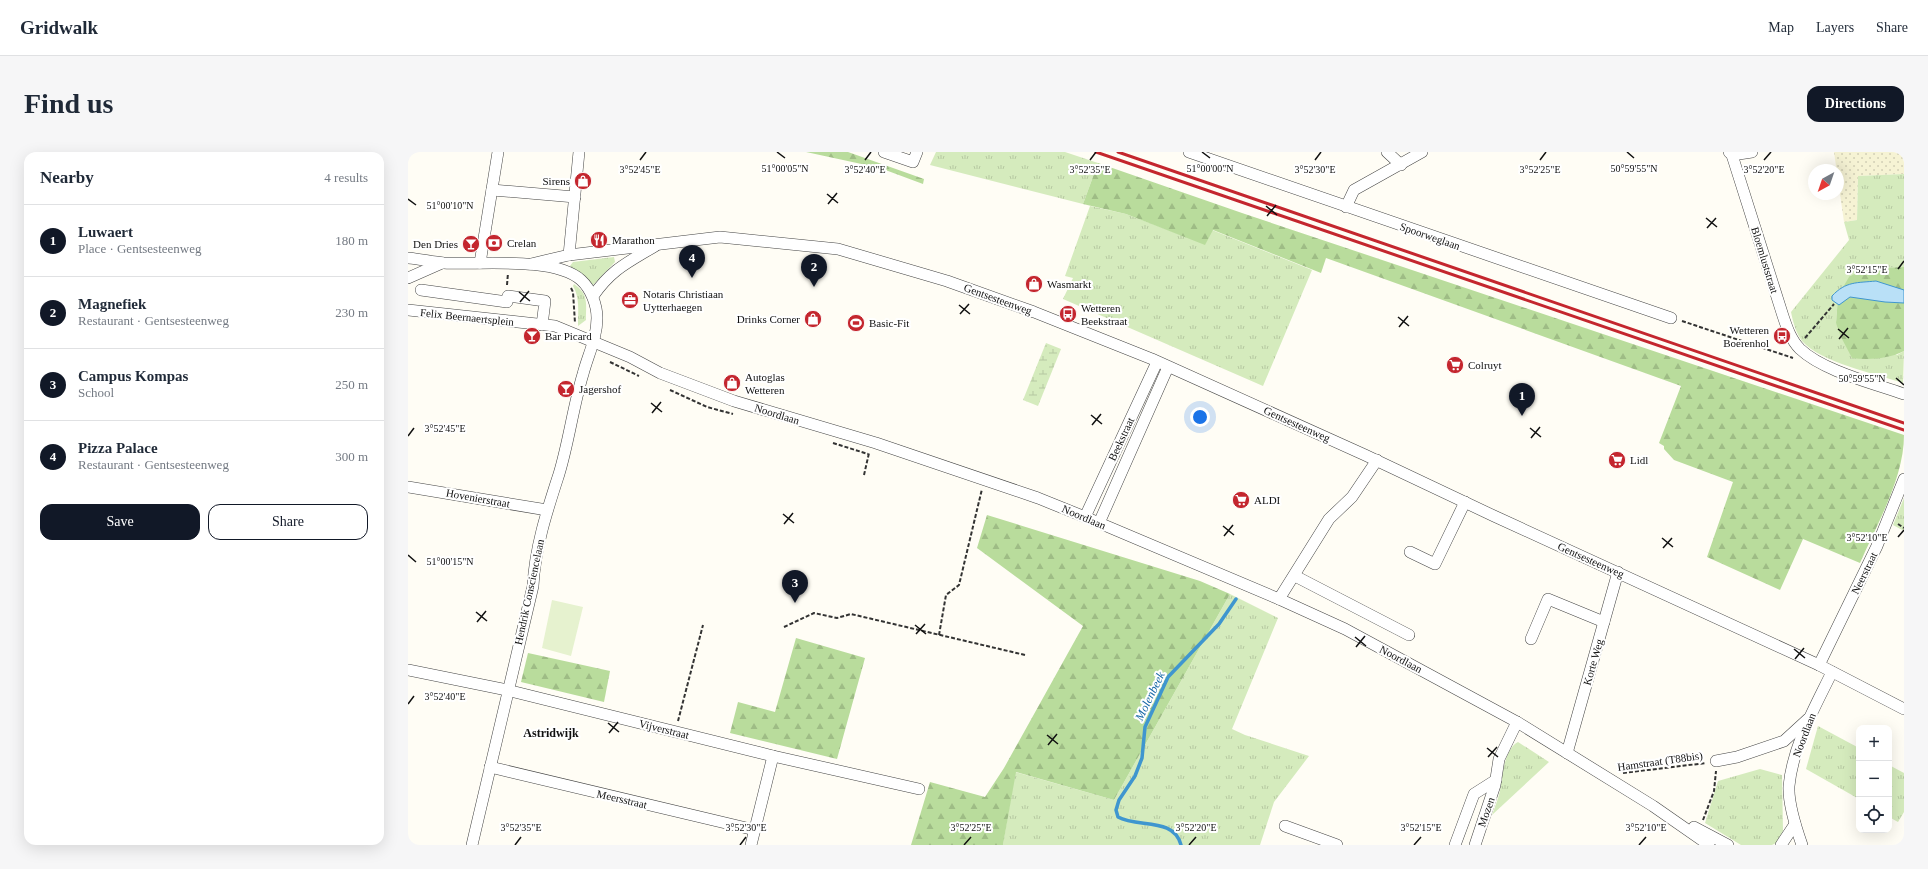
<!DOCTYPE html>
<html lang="en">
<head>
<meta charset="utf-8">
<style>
  :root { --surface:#fff; --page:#f6f6f7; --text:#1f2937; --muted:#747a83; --line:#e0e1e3; --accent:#111827 }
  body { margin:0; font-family:Georgia,serif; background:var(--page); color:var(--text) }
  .controls { position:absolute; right:12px; bottom:12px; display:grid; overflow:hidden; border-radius:8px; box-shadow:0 4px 16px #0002 }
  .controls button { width:36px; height:36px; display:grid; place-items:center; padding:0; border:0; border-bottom:1px solid var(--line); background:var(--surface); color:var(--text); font:20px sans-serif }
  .compass { position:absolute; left:1400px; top:12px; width:36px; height:36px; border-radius:50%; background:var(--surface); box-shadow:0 4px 16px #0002; rotate:220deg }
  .you { position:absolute; left:792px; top:265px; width:14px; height:14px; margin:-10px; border:3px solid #fff; border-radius:50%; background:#1a73e8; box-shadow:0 0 0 6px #1a73e833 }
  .badge { display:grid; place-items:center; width:26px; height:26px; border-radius:50%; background:var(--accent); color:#fff; font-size:13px; font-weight:700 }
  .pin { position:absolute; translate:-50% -33px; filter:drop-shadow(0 1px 2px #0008) }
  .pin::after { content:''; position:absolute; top:21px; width:14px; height:12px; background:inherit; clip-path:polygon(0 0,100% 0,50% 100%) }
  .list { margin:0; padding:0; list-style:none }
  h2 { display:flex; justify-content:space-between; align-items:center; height:52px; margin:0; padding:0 16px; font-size:17px }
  h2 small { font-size:13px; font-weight:400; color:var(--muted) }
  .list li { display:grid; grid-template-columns:26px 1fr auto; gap:12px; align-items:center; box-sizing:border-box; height:72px; padding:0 16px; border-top:1px solid var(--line) }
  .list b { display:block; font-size:15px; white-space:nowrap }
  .list p { margin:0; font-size:13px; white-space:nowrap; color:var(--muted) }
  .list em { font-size:13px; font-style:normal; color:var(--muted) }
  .actions { display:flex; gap:8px; padding:12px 16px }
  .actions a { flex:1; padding:9px 0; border:1px solid var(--accent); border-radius:12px; text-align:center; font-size:14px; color:var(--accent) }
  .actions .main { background:var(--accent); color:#fff }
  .icon { flex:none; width:22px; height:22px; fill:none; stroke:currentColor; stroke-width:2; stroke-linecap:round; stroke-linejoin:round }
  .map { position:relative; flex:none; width:1496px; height:693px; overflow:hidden; border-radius:12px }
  header { display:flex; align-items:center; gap:24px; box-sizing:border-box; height:56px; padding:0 20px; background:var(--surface); border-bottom:1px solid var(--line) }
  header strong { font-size:19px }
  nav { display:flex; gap:22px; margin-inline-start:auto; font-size:14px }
  .intro { display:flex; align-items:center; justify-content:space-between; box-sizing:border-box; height:96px; padding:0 24px }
  h1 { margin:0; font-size:28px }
  .button { padding:10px 18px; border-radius:12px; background:var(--accent); color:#fff; font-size:14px; font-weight:700 }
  main { display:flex; gap:24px; padding:0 24px }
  aside { flex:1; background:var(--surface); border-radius:12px; box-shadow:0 4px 16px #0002 }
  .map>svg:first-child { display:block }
  .farmland { fill:url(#farmland-dots) }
  .grass { fill:url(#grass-tufts) }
  .forest { fill:url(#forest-firs) }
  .wetland { fill:url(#wetland-marsh) }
  .pitch { fill:#e6f2cf }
  .water { fill:#b9e0f7; stroke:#3f96cf }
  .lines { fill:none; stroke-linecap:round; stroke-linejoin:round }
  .stream { stroke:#3f96cf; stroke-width:3.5 }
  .minor-casing { stroke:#444; stroke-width:12 }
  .path { stroke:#333; stroke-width:2; stroke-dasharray:4 2; stroke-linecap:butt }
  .minor { stroke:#fff; stroke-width:11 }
  .rail { stroke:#c4262e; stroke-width:3 }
  .ticks { fill:none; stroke:#111; stroke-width:1.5 }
  .labels { text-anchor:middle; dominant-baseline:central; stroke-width:4; stroke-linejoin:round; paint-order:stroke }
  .poi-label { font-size:11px; fill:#111; stroke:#fff; text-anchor:start }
  .street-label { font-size:11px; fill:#111; stroke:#fff }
  .water-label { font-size:12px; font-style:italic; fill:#1768a6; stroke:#fff }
  .neighbourhood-label { font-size:12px; font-weight:bold; fill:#111; stroke:#fff }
  .ticks-label { font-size:10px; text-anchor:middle; fill:#111; stroke:#fff; stroke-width:4; stroke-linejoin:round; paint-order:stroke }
</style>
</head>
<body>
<header>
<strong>Gridwalk</strong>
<nav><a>Map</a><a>Layers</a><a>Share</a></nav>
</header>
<div class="intro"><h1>Find us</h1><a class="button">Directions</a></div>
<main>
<aside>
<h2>Nearby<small>4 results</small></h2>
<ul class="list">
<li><span class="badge">1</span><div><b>Luwaert</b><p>Place · Gentsesteenweg</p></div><em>180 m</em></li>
<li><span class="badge">2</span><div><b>Magnefiek</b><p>Restaurant · Gentsesteenweg</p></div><em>230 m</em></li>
<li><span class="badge">3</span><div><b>Campus Kompas</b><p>School</p></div><em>250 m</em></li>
<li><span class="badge">4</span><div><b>Pizza Palace</b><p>Restaurant · Gentsesteenweg</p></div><em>300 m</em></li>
</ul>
<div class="actions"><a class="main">Save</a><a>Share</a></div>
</aside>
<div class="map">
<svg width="1496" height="693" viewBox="0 0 1496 693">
  <defs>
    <pattern id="farmland-dots" width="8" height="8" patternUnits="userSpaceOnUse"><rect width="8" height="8" fill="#f6f3d4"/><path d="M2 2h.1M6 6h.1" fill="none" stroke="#d2cfb5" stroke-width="1.8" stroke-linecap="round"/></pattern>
    <pattern id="grass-tufts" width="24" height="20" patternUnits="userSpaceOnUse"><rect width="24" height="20" fill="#d5ebbd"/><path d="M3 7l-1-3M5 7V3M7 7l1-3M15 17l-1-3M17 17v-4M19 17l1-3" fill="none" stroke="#b6c8a1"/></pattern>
    <pattern id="forest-firs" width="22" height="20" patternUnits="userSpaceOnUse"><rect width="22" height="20" fill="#b9dc9c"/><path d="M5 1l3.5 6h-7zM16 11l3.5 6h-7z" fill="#9ebc85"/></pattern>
    <pattern id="wetland-marsh" width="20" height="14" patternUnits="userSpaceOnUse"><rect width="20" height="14" fill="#d5ebbd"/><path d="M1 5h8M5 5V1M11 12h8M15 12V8" fill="none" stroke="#b6c8a1"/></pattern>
  </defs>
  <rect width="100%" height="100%" fill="#fffdf5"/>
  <path class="farmland" d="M1426,0H1496V22L1450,24L1449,68L1436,70Z"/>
  <g class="grass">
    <path d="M528,0H657L690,11L675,52L522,13Z"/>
    <path d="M1496,22V115L1457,116L1430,144L1428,171L1489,203L1496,199L1495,231C1468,222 1412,210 1394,189C1388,181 1385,170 1383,160L1441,88L1436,70L1449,68L1450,24Z"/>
    <path d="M682,54L718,62L797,92L804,78L904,118L855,234L655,147L665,126L657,124Z"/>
    <path d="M206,105L207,110L185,133L162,114L165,110Z"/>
    <path d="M166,132C181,142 178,152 178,168L170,174C170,160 172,146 165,134Z"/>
    <path d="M1496,346V379L1485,373Z"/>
    <path d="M822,442L870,466L824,577L837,583L901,604L866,650L852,693H595L607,620L706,648Z"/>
    <path d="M1410,574L1451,596V647L1398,617Z"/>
    <path d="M1110,590L1141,610L1084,663C1087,655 1090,647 1092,639C1094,626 1096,597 1110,590Z"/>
    <path d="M1481,613L1496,621V660L1490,670L1481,665Z"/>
    <path d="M1352,617L1374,623L1375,679L1368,691L1364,693H1333L1297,671L1310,629Z"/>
  </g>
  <g class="forest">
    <path d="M398,0H440L516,27L515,32L472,16Z"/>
    <path d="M690,11L834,61L1496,283C1496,326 1469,372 1452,411L1395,387L1372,438L1299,405L1325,330L1266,308L1256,297V294L1251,291L1273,234L918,106L913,121L805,78L797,93L718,62L675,52Z"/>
    <path d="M1496,115V199C1481,207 1460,208 1444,206L1433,185L1428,171L1430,144L1441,125L1457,116Z"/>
    <path d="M579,363L792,429L822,442L706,648L608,620L595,693H503L522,630L577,645L596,616L675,474L569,396Z"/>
    <path d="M388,486L457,506L429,607L322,581L330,550L367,560Z"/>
    <path d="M120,501L202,519L196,550L113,530Z"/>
  </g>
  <path class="wetland" d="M638,191L653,197L630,254L615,248Z"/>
  <path class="pitch" d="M144,448L175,455L163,504L134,496Z"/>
  <path class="water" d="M1468,129L1496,138V151L1477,150L1442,145L1431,153L1424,148V144C1438,129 1449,131 1468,129Z"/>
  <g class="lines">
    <path class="stream" d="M773,693C766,665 730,676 710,665L708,658L711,648L727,624L734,606L737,575L760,525L811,472L828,447"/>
    <defs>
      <g id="minor">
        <path d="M476,0L505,10L509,0"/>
        <path d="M781,0L1263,166"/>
        <path d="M979,0L993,13"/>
        <path d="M1321,0L1324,3L1375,164C1379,176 1383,188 1392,197C1415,219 1465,231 1496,242"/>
        <path d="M1324,3L1344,0"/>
        <path d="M84,38L167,45"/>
        <path d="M938,55L946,38L1014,0"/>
        <path d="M161,103L171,0"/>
        <path d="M0,106C12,107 24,110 36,111C71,113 146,104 173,128C183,137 189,153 189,166C189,186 180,203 175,222C165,255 161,289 151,322C139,359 127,395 125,434L64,693"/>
        <path d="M72,111L90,0"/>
        <path d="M123,112L161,103L312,85L430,97L539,129L626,160L744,207L957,303L1086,364L1411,513L1496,557"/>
        <path d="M0,126L34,111"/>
        <path d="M13,138L99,150L100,144L137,149L134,173"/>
        <path d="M185,144C204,117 219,111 247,94"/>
        <path d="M0,158L147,174L222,205L252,221L326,249L468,291L630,346L677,365L871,447L937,477L1109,570L1245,654L1301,693"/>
        <path d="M0,335L139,358"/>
        <path d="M677,365L749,210"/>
        <path d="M691,371L760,215"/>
        <path d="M1002,400L1027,412L1057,350"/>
        <path d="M887,424L1001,483"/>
        <path d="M871,447L921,367L944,345L969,308"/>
        <path d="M1123,487L1140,447L1196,470"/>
        <path d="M1411,513L1469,394L1496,327"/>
        <path d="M0,518L99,538L365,604L511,637"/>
        <path d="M1159,601L1210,420"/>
        <path d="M1308,609L1329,605L1376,589L1400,567"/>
        <path d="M82,615L347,678"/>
        <path d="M877,674L929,693"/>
        <path d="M1286,675L1320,693"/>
        <path d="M343,693L365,604"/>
        <path d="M1047,693L1066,642L1088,628"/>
        <path d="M1067,693L1087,633L1091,607L1109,570"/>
        <path d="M1373,693L1387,672"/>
        <path d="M1394,693C1388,676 1380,652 1381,634C1385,593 1407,555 1424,520"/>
      </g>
    </defs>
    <use href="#minor" class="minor-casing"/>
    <g class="path">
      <path d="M99,133L100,121"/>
      <path d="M163,136L165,140L167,171"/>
      <path d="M1274,169L1385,206"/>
      <path d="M1397,186L1426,152"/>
      <path d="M202,210L231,224"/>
      <path d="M262,238L299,255L325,262"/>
      <path d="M425,291L460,302"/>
      <path d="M456,323L461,301"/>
      <path d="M1490,372L1496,376"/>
      <path d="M376,475L406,461L429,466L443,462L617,503"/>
      <path d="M531,483L538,443L551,433L574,337"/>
      <path d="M270,569L295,473"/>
      <path d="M1215,621L1298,611"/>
      <path d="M1295,668L1306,639L1308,619"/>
    </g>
    <use href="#minor" class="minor"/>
    <g class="rail">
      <path d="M688,0L1496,278"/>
      <path d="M710,0L1496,271"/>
    </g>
  </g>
  <path class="ticks" d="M369,0L377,6M794,0L802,6M1219,0L1226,6M232,8L238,0M457,8L463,0M682,8L688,0M907,8L913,0M1132,8L1138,0M1356,8L1363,0M419,42L430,51M0,47L8,53M420,52L429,41M858,54L869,63M859,64L868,53M1298,66L1309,75M1299,76L1308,66M1490,117L1496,109M111,140L122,149M112,150L121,139M551,153L562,162M552,162L561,152M990,165L1001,174M991,175L1000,164M1430,177L1441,186M1431,187L1440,176M1488,226L1496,233M243,251L254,260M244,261L253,250M683,263L694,272M684,273L693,262M1122,276L1133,285M0,284L6,276M1123,286L1132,275M375,362L386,371M376,372L385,361M815,374L826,383M816,384L825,373M1490,385L1496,378M1254,386L1265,395M1255,396L1264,386M0,403L8,410M68,460L79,469M69,470L78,459M507,473L518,482M508,482L517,472M947,485L958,494M948,495L957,484M1386,497L1397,506M1387,507L1396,496M0,552L6,544M200,571L211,580M201,581L210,570M639,583L650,592M640,593L649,582M1079,596L1090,605M1080,605L1089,595M107,693L113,685M332,693L338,685M556,693L563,685M781,693L788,685M1006,693L1013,685M1231,693L1238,685"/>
  <defs>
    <symbol id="shop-disc" viewBox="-11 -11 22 22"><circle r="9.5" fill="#c4262e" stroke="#fff"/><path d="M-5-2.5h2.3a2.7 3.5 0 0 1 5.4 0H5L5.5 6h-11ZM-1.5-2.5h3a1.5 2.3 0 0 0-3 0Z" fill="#fff"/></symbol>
    <symbol id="restaurant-disc" viewBox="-11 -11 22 22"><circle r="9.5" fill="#c4262e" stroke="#fff"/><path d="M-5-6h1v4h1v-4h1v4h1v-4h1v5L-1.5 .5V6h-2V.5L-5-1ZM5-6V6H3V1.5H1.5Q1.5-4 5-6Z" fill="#fff"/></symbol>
    <symbol id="bank-disc" viewBox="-11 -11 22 22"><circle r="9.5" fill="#c4262e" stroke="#fff"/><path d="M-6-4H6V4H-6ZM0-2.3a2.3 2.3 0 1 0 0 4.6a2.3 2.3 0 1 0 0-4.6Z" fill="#fff"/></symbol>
    <symbol id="bar-disc" viewBox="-11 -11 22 22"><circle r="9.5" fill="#c4262e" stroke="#fff"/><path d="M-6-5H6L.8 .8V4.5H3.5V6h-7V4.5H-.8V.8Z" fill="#fff"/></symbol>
    <symbol id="office-disc" viewBox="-11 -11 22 22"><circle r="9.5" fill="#c4262e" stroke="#fff"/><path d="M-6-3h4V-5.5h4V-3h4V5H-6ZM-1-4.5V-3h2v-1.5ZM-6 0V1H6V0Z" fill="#fff"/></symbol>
    <symbol id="bus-disc" viewBox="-11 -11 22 22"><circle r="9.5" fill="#c4262e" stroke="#fff"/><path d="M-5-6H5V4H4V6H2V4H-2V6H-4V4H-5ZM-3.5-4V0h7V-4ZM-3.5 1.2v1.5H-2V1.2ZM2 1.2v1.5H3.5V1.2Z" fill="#fff"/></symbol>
    <symbol id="stadium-disc" viewBox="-11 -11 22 22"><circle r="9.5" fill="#c4262e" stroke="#fff"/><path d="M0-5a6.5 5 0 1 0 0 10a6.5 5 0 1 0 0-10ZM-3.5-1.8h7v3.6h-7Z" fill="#fff"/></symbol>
    <symbol id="supermarket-disc" viewBox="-11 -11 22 22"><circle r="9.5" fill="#c4262e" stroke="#fff"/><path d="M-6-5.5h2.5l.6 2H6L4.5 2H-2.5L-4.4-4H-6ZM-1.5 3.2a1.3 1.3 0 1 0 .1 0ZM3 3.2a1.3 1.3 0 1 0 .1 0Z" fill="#fff"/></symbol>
  </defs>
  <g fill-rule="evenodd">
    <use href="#shop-disc" x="165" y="19" width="20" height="20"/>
    <use href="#restaurant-disc" x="181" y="78" width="20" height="20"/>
    <use href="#bank-disc" x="76" y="81" width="20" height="20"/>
    <use href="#bar-disc" x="53" y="82" width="20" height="20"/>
    <use href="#shop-disc" x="616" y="122" width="20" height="20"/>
    <use href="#office-disc" x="212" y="138" width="20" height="20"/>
    <use href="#bus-disc" x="650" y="152" width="20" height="20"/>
    <use href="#shop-disc" x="395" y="157" width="20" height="20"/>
    <use href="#stadium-disc" x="438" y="161" width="20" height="20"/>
    <use href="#bar-disc" x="114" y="174" width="20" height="20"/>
    <use href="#bus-disc" x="1364" y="174" width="20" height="20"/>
    <use href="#supermarket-disc" x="1037" y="203" width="20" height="20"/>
    <use href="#shop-disc" x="314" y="221" width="20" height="20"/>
    <use href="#bar-disc" x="148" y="227" width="20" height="20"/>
    <use href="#supermarket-disc" x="1199" y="298" width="20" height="20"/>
    <use href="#supermarket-disc" x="823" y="338" width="20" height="20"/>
  </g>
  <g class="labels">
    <g class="poi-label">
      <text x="162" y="29" text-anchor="end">Sirens</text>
      <text x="204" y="88">Marathon</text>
      <text x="99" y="91">Crelan</text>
      <text x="50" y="92" text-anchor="end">Den Dries</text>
      <text x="639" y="132">Wasmarkt</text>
      <text x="235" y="142">Notaris Christiaan<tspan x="235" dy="13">Uytterhaegen</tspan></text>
      <text x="673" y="156">Wetteren<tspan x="673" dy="13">Beekstraat</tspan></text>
      <text x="392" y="167" text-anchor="end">Drinks Corner</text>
      <text x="461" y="171">Basic-Fit</text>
      <text x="1361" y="178" text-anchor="end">Wetteren<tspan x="1361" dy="13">Boerenhol</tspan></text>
      <text x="137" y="184">Bar Picard</text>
      <text x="1060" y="213">Colruyt</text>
      <text x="337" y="225">Autoglas<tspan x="337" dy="13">Wetteren</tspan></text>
      <text x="171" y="237">Jagershof</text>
      <text x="1222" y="308">Lidl</text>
      <text x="846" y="348">ALDI</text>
    </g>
    <g class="street-label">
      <text transform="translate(1022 84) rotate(19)">Spoorweglaan</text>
      <text transform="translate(1357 108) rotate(73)">Bloemluststraat</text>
      <text transform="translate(590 147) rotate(20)">Gentsesteenweg</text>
      <text transform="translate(59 165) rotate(6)">Felix Beernaertsplein</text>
      <text transform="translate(369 262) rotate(17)">Noordlaan</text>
      <text transform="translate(889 272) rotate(24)">Gentsesteenweg</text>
      <text transform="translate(713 287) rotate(-65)">Beekstraat</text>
      <text transform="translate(70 346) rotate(10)">Hovenierstraat</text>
      <text transform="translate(676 365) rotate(23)">Noordlaan</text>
      <text transform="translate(1183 408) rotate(24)">Gentsesteenweg</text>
      <text transform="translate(1456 421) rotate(-64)">Neerstraat</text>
      <text transform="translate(121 440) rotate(-78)">Hendrik Consciencelaan</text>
      <text transform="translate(993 507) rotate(28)">Noordlaan</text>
      <text transform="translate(1185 510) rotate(-74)">Korte Weg</text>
      <text transform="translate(256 577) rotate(14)">Vijverstraat</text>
      <text transform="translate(1396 583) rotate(-69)">Noordlaan</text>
      <text transform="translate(1252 609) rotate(-8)">Hamstraat (T88bis)</text>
      <text transform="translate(214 647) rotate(13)">Meersstraat</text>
      <text transform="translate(1078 660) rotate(-71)">Mozen</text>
    </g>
    <g class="water-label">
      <text transform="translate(742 544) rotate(-64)">Molenbeek</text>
    </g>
    <g class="neighbourhood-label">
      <text x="143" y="581">Astridwijk</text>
    </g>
  </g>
  <g class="ticks-label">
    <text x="377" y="20">51°00'05"N</text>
    <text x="802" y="20">51°00'00"N</text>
    <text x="1226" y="20">50°59'55"N</text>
    <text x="232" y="21">3°52'45"E</text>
    <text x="457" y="21">3°52'40"E</text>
    <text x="682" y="21">3°52'35"E</text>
    <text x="907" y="21">3°52'30"E</text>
    <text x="1132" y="21">3°52'25"E</text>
    <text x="1356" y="21">3°52'20"E</text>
    <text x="42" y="57">51°00'10"N</text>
    <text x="1459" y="121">3°52'15"E</text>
    <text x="1454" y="230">50°59'55"N</text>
    <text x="37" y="280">3°52'45"E</text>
    <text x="1459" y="389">3°52'10"E</text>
    <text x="42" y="413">51°00'15"N</text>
    <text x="37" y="548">3°52'40"E</text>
    <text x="113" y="679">3°52'35"E</text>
    <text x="338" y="679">3°52'30"E</text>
    <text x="563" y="679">3°52'25"E</text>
    <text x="788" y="679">3°52'20"E</text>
    <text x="1013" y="679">3°52'15"E</text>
    <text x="1238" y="679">3°52'10"E</text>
  </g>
</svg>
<div class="controls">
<button>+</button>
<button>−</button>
<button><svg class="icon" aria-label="locate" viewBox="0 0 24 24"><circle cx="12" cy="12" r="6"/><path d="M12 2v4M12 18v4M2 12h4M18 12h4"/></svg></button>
</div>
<svg class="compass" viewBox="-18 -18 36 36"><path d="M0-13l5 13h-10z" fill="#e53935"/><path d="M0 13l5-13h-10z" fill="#747a83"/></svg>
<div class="you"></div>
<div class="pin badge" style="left:1114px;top:264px">1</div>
<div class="pin badge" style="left:406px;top:135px">2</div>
<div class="pin badge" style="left:387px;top:451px">3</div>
<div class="pin badge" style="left:284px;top:126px">4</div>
</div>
</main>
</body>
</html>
